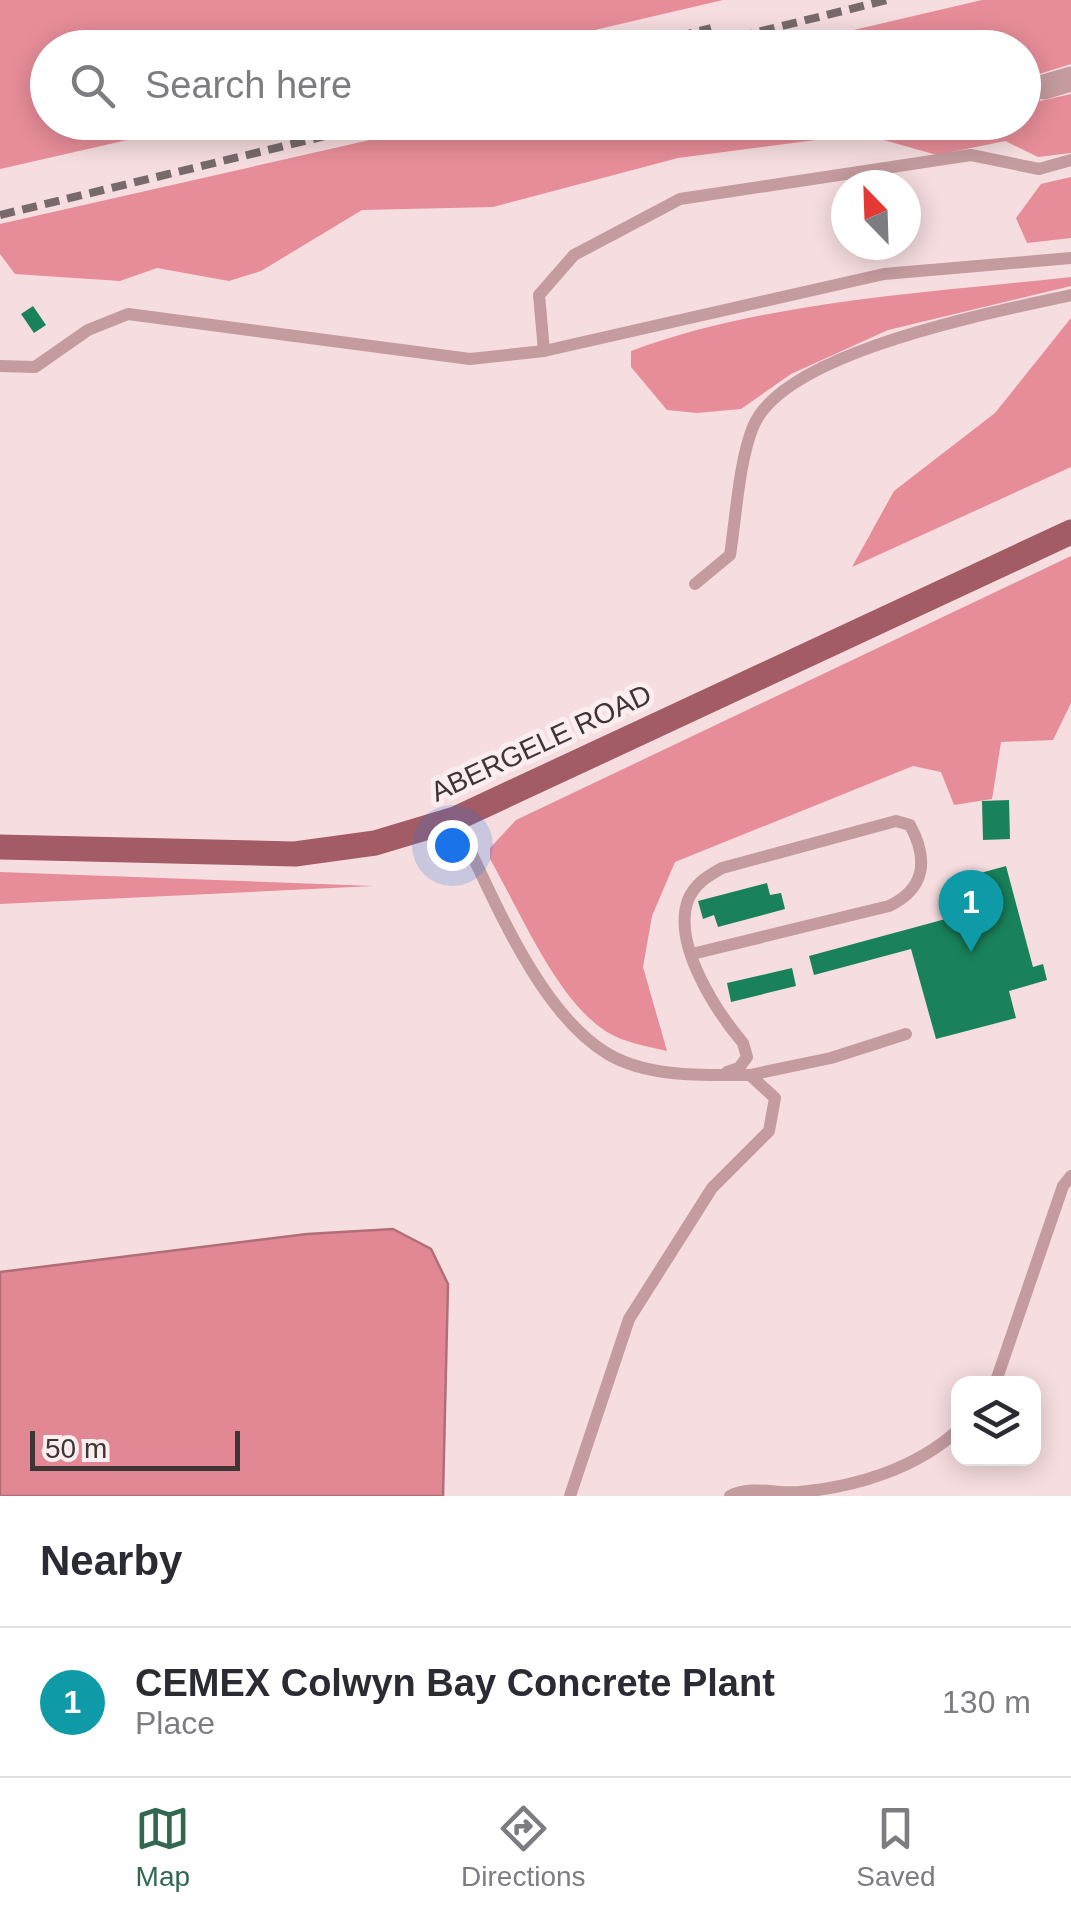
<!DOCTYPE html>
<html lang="en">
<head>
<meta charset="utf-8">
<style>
  :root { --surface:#fff; --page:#f7f7f7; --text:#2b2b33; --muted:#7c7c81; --line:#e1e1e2; --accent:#31684f }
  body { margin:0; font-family:Arial,sans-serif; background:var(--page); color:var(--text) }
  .controls { position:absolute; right:30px; bottom:30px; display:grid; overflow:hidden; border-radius:20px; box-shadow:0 5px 25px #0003 }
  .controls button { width:90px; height:90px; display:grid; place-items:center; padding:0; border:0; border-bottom:2px solid var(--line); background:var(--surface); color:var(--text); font:50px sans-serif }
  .compass { position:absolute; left:831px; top:170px; width:90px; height:90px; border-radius:50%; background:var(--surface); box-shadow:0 5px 25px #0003; rotate:337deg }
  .scale { position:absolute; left:30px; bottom:25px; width:210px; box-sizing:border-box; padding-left:10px; border:5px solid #3f3536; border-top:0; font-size:28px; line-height:35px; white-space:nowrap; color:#3f3536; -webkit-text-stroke:8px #fcedee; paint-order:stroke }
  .you { position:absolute; left:452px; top:845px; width:35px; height:35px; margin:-25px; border:8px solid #fff; border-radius:50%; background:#1a73e8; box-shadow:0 0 0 15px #1a73e833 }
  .badge { display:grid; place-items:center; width:65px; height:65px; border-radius:50%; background:var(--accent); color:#fff; font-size:32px; font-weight:700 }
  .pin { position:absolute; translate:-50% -82px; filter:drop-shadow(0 2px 5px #0008) }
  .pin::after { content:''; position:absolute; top:52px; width:35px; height:30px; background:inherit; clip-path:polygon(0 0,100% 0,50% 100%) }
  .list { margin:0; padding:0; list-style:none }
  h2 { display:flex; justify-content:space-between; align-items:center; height:130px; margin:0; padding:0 40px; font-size:42px }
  h2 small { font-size:32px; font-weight:400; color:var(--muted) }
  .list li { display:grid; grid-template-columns:65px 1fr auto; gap:30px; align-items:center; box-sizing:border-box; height:150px; padding:0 40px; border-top:2px solid var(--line) }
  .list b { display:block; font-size:38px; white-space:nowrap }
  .list p { margin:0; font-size:32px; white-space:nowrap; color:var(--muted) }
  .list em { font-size:32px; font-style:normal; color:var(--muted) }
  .icon { flex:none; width:55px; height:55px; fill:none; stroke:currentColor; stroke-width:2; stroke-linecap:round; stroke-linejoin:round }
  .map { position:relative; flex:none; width:1071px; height:1496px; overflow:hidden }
  .search { position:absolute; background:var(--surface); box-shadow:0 5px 25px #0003; left:30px; right:30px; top:30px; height:110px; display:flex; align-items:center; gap:25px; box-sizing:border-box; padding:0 35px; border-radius:55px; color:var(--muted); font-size:38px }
  .sheet { height:280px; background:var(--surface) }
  nav { display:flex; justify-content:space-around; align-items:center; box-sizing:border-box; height:140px; border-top:2px solid var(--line); background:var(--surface); font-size:28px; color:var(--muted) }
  nav a { display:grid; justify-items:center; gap:5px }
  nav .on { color:var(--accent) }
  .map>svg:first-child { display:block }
  .forest { fill:#e78d99 }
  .water { fill:#e18894; stroke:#b06f78; stroke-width:2.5 }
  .building { fill:#19825a }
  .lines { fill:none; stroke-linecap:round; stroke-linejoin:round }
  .lane { stroke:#c49b9f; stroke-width:12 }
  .street { stroke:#c49b9f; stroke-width:25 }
  .primary { stroke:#a35c66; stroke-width:25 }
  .rail { stroke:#786a6b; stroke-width:8; stroke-dasharray:15 8; stroke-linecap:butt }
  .labels { text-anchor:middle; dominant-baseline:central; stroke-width:10; stroke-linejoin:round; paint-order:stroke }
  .street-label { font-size:28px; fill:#3f3536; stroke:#fcedee }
</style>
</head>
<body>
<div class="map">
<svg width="1071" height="1496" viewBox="0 0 1071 1496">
  <rect width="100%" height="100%" fill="#f6dddf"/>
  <g class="forest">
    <path d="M0,0H723L522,47L48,48V122L202,123L0,169Z"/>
    <path d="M982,0H1071V64L1033,76L1040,101L1071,94V153L1038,157L1005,141L937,155L862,134L678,158L493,207L362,210L261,271L229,281L157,268L120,281L15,274L0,254V224L445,123L1024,122V48L781,47Z"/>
    <path d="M1071,177V238L1027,243L1016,218L1041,184Z"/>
    <path d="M1071,277V286L888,330L791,374L741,409L697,413L667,410L631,367V351C765,301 929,293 1071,277Z"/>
    <path d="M1071,318V467L852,567L894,491L995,413Z"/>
    <path d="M1071,556V703L1053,740L1001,742L992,799L954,805L941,772L913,766L675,862L652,916L643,967L667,1051C647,1046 625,1043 607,1032C557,1001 520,911 490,859V848L516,820Z"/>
    <path d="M0,872L373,886L0,904Z"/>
  </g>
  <path class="water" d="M393,1229L431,1249L448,1284L443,1496H0V1272L307,1234Z"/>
  <g class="building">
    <path d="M33,306L46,325L34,333L21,314Z"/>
    <path d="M1009,800L1010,839L983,840L982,801Z"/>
    <path d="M1006,866L1033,967L1043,964L1047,980L1009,991L1016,1018L936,1039L911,949L814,975L809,956L964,914L955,880Z"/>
    <path d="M767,883L770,895L781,893L785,909L718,927L714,915L703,919L698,901Z"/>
    <path d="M792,968L796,986L731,1002L727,983Z"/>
  </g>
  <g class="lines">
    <g class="lane">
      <path d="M544,351L539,295L574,255L680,199L971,155L1039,169L1071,160"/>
      <path d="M0,366L35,367L88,330L128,314L470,359L544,351L884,274L1071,258"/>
      <path d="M695,584L730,555C736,517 739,461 753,427C783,351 996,312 1071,295"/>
      <path d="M455,819C491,891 537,1012 608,1054C649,1078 704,1075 750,1075L775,1098L769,1131L712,1188L629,1319L570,1496"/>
      <path d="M692,954L889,906C925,889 929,860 910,825L896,821L722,868C708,876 695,883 688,900C672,944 716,1011 743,1043L747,1057L739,1068L727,1072"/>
      <path d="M750,1075L831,1058L906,1034"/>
      <path d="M995,1384L1063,1186L1071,1176"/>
      <path d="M730,1496C750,1485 777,1494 800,1492C856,1487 917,1468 958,1430"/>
    </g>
    <path class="street" d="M1044,87L1071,79"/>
    <path class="primary" d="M0,847L295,854L375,843L455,819L1071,532"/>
    <g class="rail">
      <path d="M633,48L711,28"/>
      <path d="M693,48L887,0"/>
      <path d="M0,215L383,122"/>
    </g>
  </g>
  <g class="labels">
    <g class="street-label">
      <text transform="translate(541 743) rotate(-25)">ABERGELE ROAD</text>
    </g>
  </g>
</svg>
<div class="controls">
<button><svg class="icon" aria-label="layers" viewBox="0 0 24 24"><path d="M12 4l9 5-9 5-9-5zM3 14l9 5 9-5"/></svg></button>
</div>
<svg class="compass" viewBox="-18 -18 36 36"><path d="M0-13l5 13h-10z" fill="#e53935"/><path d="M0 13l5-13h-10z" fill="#7c7c81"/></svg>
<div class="scale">50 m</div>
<div class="you"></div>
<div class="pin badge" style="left:971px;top:952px;background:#0f9aa8">1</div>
<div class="search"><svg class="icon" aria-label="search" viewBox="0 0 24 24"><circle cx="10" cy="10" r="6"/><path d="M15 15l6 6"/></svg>Search here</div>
</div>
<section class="sheet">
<h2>Nearby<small></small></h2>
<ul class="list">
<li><span class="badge" style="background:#0f9aa8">1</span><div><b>CEMEX Colwyn Bay Concrete Plant</b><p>Place</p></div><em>130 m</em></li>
</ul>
</section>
<nav>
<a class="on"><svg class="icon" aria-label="map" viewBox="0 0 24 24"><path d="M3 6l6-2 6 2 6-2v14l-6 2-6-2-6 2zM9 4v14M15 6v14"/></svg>Map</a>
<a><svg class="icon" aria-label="directions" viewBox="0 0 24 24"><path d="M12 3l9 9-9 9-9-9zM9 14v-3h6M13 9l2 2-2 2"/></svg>Directions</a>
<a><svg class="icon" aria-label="saved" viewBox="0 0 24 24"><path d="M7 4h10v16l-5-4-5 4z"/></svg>Saved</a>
</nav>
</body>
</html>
